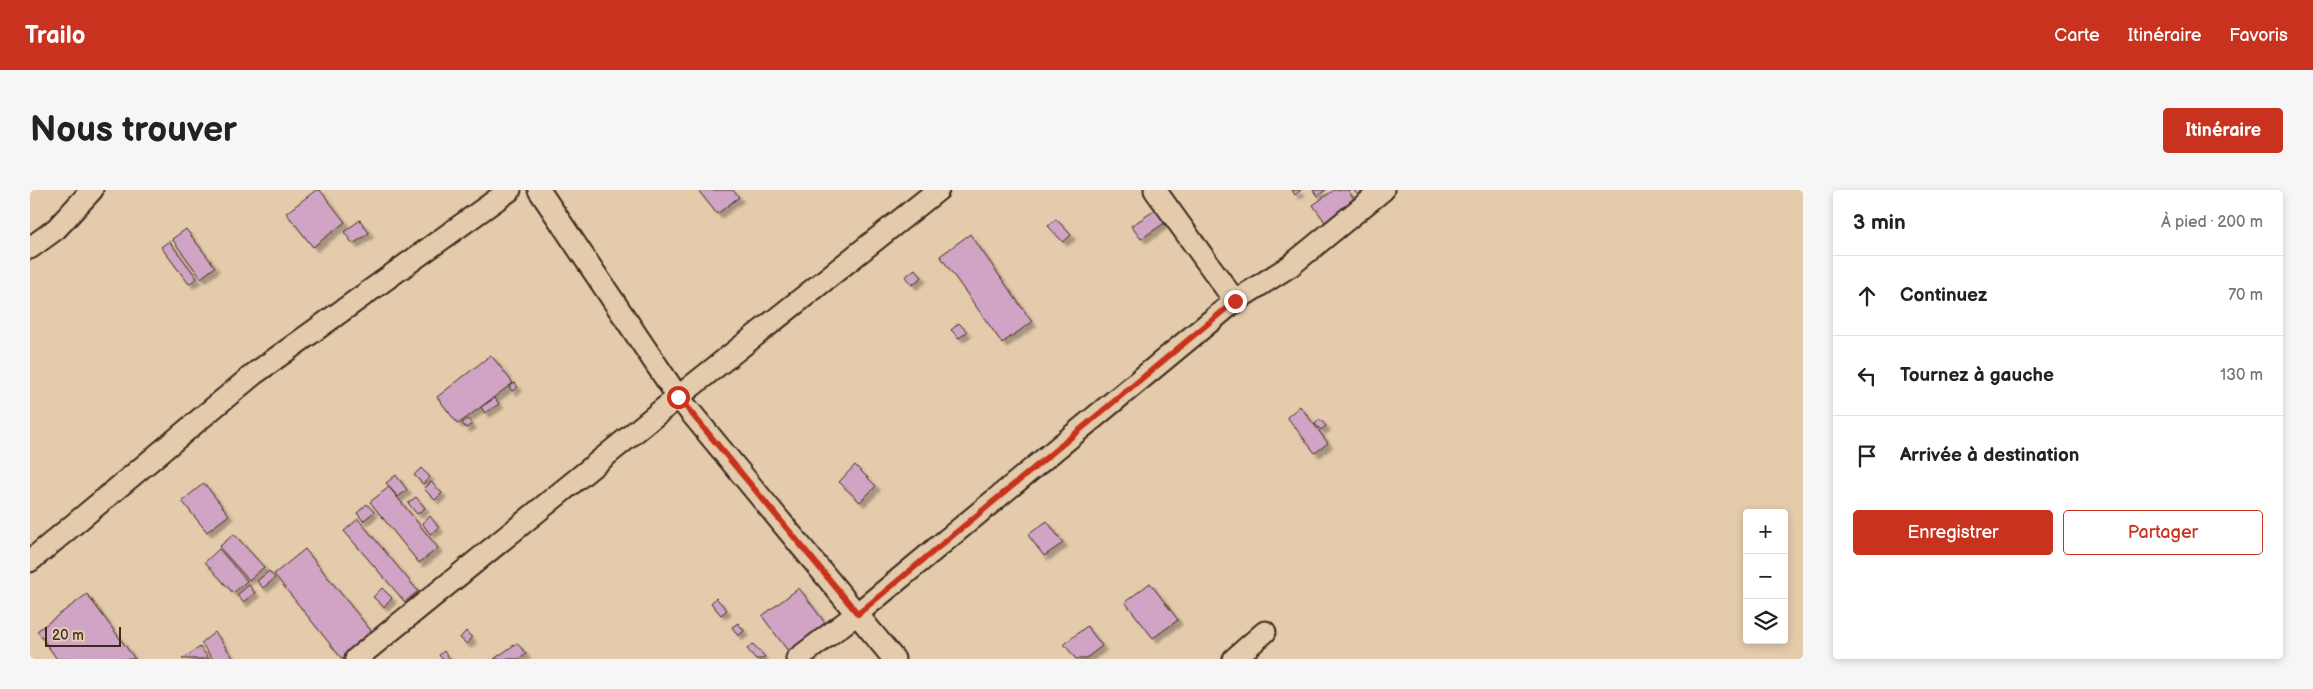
<!DOCTYPE html>
<html lang="fr">
<head>
<meta charset="utf-8">
<style>
  :root { --surface:#fff; --page:#f6f6f6; --text:#222; --muted:#767676; --line:#e0e0e0; --accent:#c8321e }
  body { margin:0; font-family:"Balsamiq Sans",sans-serif; background:var(--page); color:var(--text) }
  .controls { position:absolute; right:15px; bottom:15px; display:grid; overflow:hidden; border-radius:5px; box-shadow:0 2px 8px #0003 }
  .controls button { width:45px; height:45px; display:grid; place-items:center; padding:0; border:0; border-bottom:1px solid var(--line); background:var(--surface); color:var(--text); font:25px sans-serif }
  .scale { position:absolute; left:15px; bottom:12px; width:76px; box-sizing:border-box; padding-left:5px; border:2px solid #3b2a1e; border-top:0; font-size:14px; line-height:18px; white-space:nowrap; color:#3b2a1e; -webkit-text-stroke:4px #e3cbac; paint-order:stroke }
  .stop { position:absolute; width:15px; height:15px; margin:-11px; border:4px solid #c8321e; border-radius:50%; background:#fff }
  .stop.end { background:#c8321e; border-color:#fff; box-shadow:0 1px 5px #0008 }
  .list { margin:0; padding:0; list-style:none }
  h2 { display:flex; justify-content:space-between; align-items:center; height:65px; margin:0; padding:0 20px; font-size:21px }
  h2 small { font-size:16px; font-weight:400; color:var(--muted) }
  .list li { display:grid; grid-template-columns:32px 1fr auto; gap:15px; align-items:center; box-sizing:border-box; height:80px; padding:0 20px; border-top:1px solid var(--line) }
  .list b { display:block; font-size:19px; white-space:nowrap }
  .list em { font-size:16px; font-style:normal; color:var(--muted) }
  .actions { display:flex; gap:10px; padding:15px 20px }
  .actions a { flex:1; padding:11px 0; border:1px solid var(--accent); border-radius:5px; text-align:center; font-size:18px; color:var(--accent) }
  .actions .main { background:var(--accent); color:#fff }
  .icon { flex:none; width:28px; height:28px; fill:none; stroke:currentColor; stroke-width:2; stroke-linecap:round; stroke-linejoin:round }
  .map { position:relative; flex:none; width:1773px; height:469px; overflow:hidden; border-radius:5px }
  header { display:flex; align-items:center; gap:30px; box-sizing:border-box; height:70px; padding:0 25px; background:var(--accent); color:#fff }
  header strong { font-size:24px }
  nav { display:flex; gap:28px; margin-inline-start:auto; font-size:18px }
  .intro { display:flex; align-items:center; justify-content:space-between; box-sizing:border-box; height:120px; padding:0 30px }
  h1 { margin:0; font-size:35px }
  .button { padding:12px 22px; border-radius:5px; background:var(--accent); color:#fff; font-size:18px; font-weight:700 }
  main { display:flex; gap:30px; padding:0 30px }
  aside { flex:1; background:var(--surface); border-radius:5px; box-shadow:0 2px 8px #0003 }
  .map>svg:first-child { display:block }
  .building { fill:#d1a3c4; stroke:#3b2a1e; filter:url(#shadow) }
  .lines { fill:none; stroke-linecap:round; stroke-linejoin:round }
  .minor-casing { stroke:#3b2a1e; stroke-width:25 }
  .minor { stroke:#e3cbac; stroke-width:21 }
  .route { stroke:#c8321e; stroke-width:6 }
</style>
</head>
<body>
<header>
<strong>Trailo</strong>
<nav><a>Carte</a><a>Itinéraire</a><a>Favoris</a></nav>
</header>
<div class="intro"><h1>Nous trouver</h1><a class="button">Itinéraire</a></div>
<main>
<div class="map">
<svg width="1773" height="469" viewBox="0 0 1773 469">
  <defs>
    <filter id="shadow"><feDropShadow dx="4.5" dy="4.5" stdDeviation="1" flood-color="#0004"/></filter>
  </defs>
  <rect width="100%" height="100%" fill="#e3cbac"/>
  <filter id="ink" filterUnits="userSpaceOnUse"><feTurbulence type="fractalNoise" baseFrequency=".02" numOctaves="2"/><feDisplacementMap in="SourceGraphic" scale="10" xChannelSelector="R" yChannelSelector="G"/><feConvolveMatrix kernelMatrix="1 2 1 2 8 2 1 2 1" color-interpolation-filters="sRGB"/></filter>
  <g filter="url(#ink)">
    <g class="building">
      <path d="M286,0H290L315,32L283,57L256,23Z"/>
      <path d="M668,0H703L709,7L687,24Z"/>
      <path d="M1262,0H1271L1265,5Z"/>
      <path d="M1283,0H1296L1287,6Z"/>
      <path d="M1304,0H1318L1325,11L1295,32L1283,15Z"/>
      <path d="M1323,0H1347L1336,13Z"/>
      <path d="M1127,19L1136,32L1111,49L1101,36Z"/>
      <path d="M1026,29L1041,45L1033,52L1018,36Z"/>
      <path d="M330,30L339,43L323,54L314,42Z"/>
      <path d="M156,39L185,77L171,88L142,49Z"/>
      <path d="M940,44L1002,132L972,153L910,66Z"/>
      <path d="M139,51L167,88L159,94L131,57Z"/>
      <path d="M885,79L892,87L882,95L875,87Z"/>
      <path d="M929,133L937,142L929,148L921,140Z"/>
      <path d="M461,165L483,193L428,234L407,207Z"/>
      <path d="M485,193L488,197L482,201L479,197Z"/>
      <path d="M465,208L469,214L455,223L451,217Z"/>
      <path d="M1270,216L1298,253L1285,263L1257,227Z"/>
      <path d="M438,229L442,234L436,238L432,233Z"/>
      <path d="M1290,229L1296,236L1291,240L1285,234Z"/>
      <path d="M825,275L846,296L830,312L809,292Z"/>
      <path d="M391,278L400,287L393,294L384,285Z"/>
      <path d="M366,285L377,300L368,307L356,293Z"/>
      <path d="M401,292L412,303L405,310L394,299Z"/>
      <path d="M174,293L199,325L177,342L152,311Z"/>
      <path d="M359,297L408,358L389,373L340,312Z"/>
      <path d="M386,307L395,318L387,324L378,313Z"/>
      <path d="M337,314L344,322L333,331L327,323Z"/>
      <path d="M400,326L409,338L400,344L392,333Z"/>
      <path d="M328,329L388,401L375,412L314,341Z"/>
      <path d="M1017,331L1033,353L1014,366L998,345Z"/>
      <path d="M204,344L234,377L219,390L189,357Z"/>
      <path d="M189,359L217,391L203,403L175,372Z"/>
      <path d="M275,359L346,447L317,469H312L244,384Z"/>
      <path d="M239,381L245,388L233,398L227,391Z"/>
      <path d="M1120,393L1148,430L1123,448L1095,412Z"/>
      <path d="M219,395L225,403L213,412L207,405Z"/>
      <path d="M352,398L362,408L354,417L343,407Z"/>
      <path d="M769,398L798,437L761,465L732,426Z"/>
      <path d="M57,404L105,469H27L7,441Z"/>
      <path d="M686,408L697,420L691,425L681,413Z"/>
      <path d="M708,433L714,441L708,446L702,437Z"/>
      <path d="M1057,436L1072,456L1055,469H1046L1034,454Z"/>
      <path d="M436,441L442,448L437,454L430,448Z"/>
      <path d="M185,442L204,469H183L171,453Z"/>
      <path d="M487,453L496,464L489,469H464Z"/>
      <path d="M723,454L735,467L732,469H726L717,459Z"/>
      <path d="M170,457L179,469H152Z"/>
      <path d="M414,461L420,469H412L409,465Z"/>
    </g>
    <g class="lines">
      <defs>
        <g id="minor">
          <path d="M509,0L648,207L864,469"/>
          <path d="M1125,0L1205,111"/>
          <path d="M0,58L26,39L62,0"/>
          <path d="M0,371L224,184L480,0"/>
          <path d="M326,469L648,207L908,0"/>
          <path d="M767,469L828,423L1205,111L1260,76L1353,0"/>
          <path d="M1204,469L1235,442"/>
        </g>
      </defs>
      <use href="#minor" class="minor-casing"/>
      <use href="#minor" class="minor"/>
    </g>
  </g>
  <g class="lines" filter="url(#ink)">
    <path class="route" d="M648,207L828,424L1205,111"/>
  </g>
</svg>
<div class="controls">
<button>+</button>
<button>−</button>
<button><svg class="icon" aria-label="layers" viewBox="0 0 24 24"><path d="M12 4l9 5-9 5-9-5zM3 14l9 5 9-5"/></svg></button>
</div>
<div class="scale">20 m</div>
<div class="stop" style="left:648px;top:207px"></div>
<div class="stop end" style="left:1205px;top:111px"></div>
</div>
<aside>
<h2>3 min<small>À pied · 200 m</small></h2>
<ul class="list">
<li><svg class="icon" aria-label="ahead" viewBox="0 0 24 24"><path d="M12 20V5M6 11l6-6 6 6"/></svg><div><b>Continuez</b></div><em>70 m</em></li>
<li><svg class="icon" aria-label="left" viewBox="0 0 24 24"><path d="M17 20v-9H6M10 6l-5 5 5 5"/></svg><div><b>Tournez à gauche</b></div><em>130 m</em></li>
<li><svg class="icon" aria-label="arrive" viewBox="0 0 24 24"><path d="M6 21V4h12l-3 4 3 4H6"/></svg><div><b>Arrivée à destination</b></div></li>
</ul>
<div class="actions"><a class="main">Enregistrer</a><a>Partager</a></div>
</aside>
</main>
</body>
</html>
